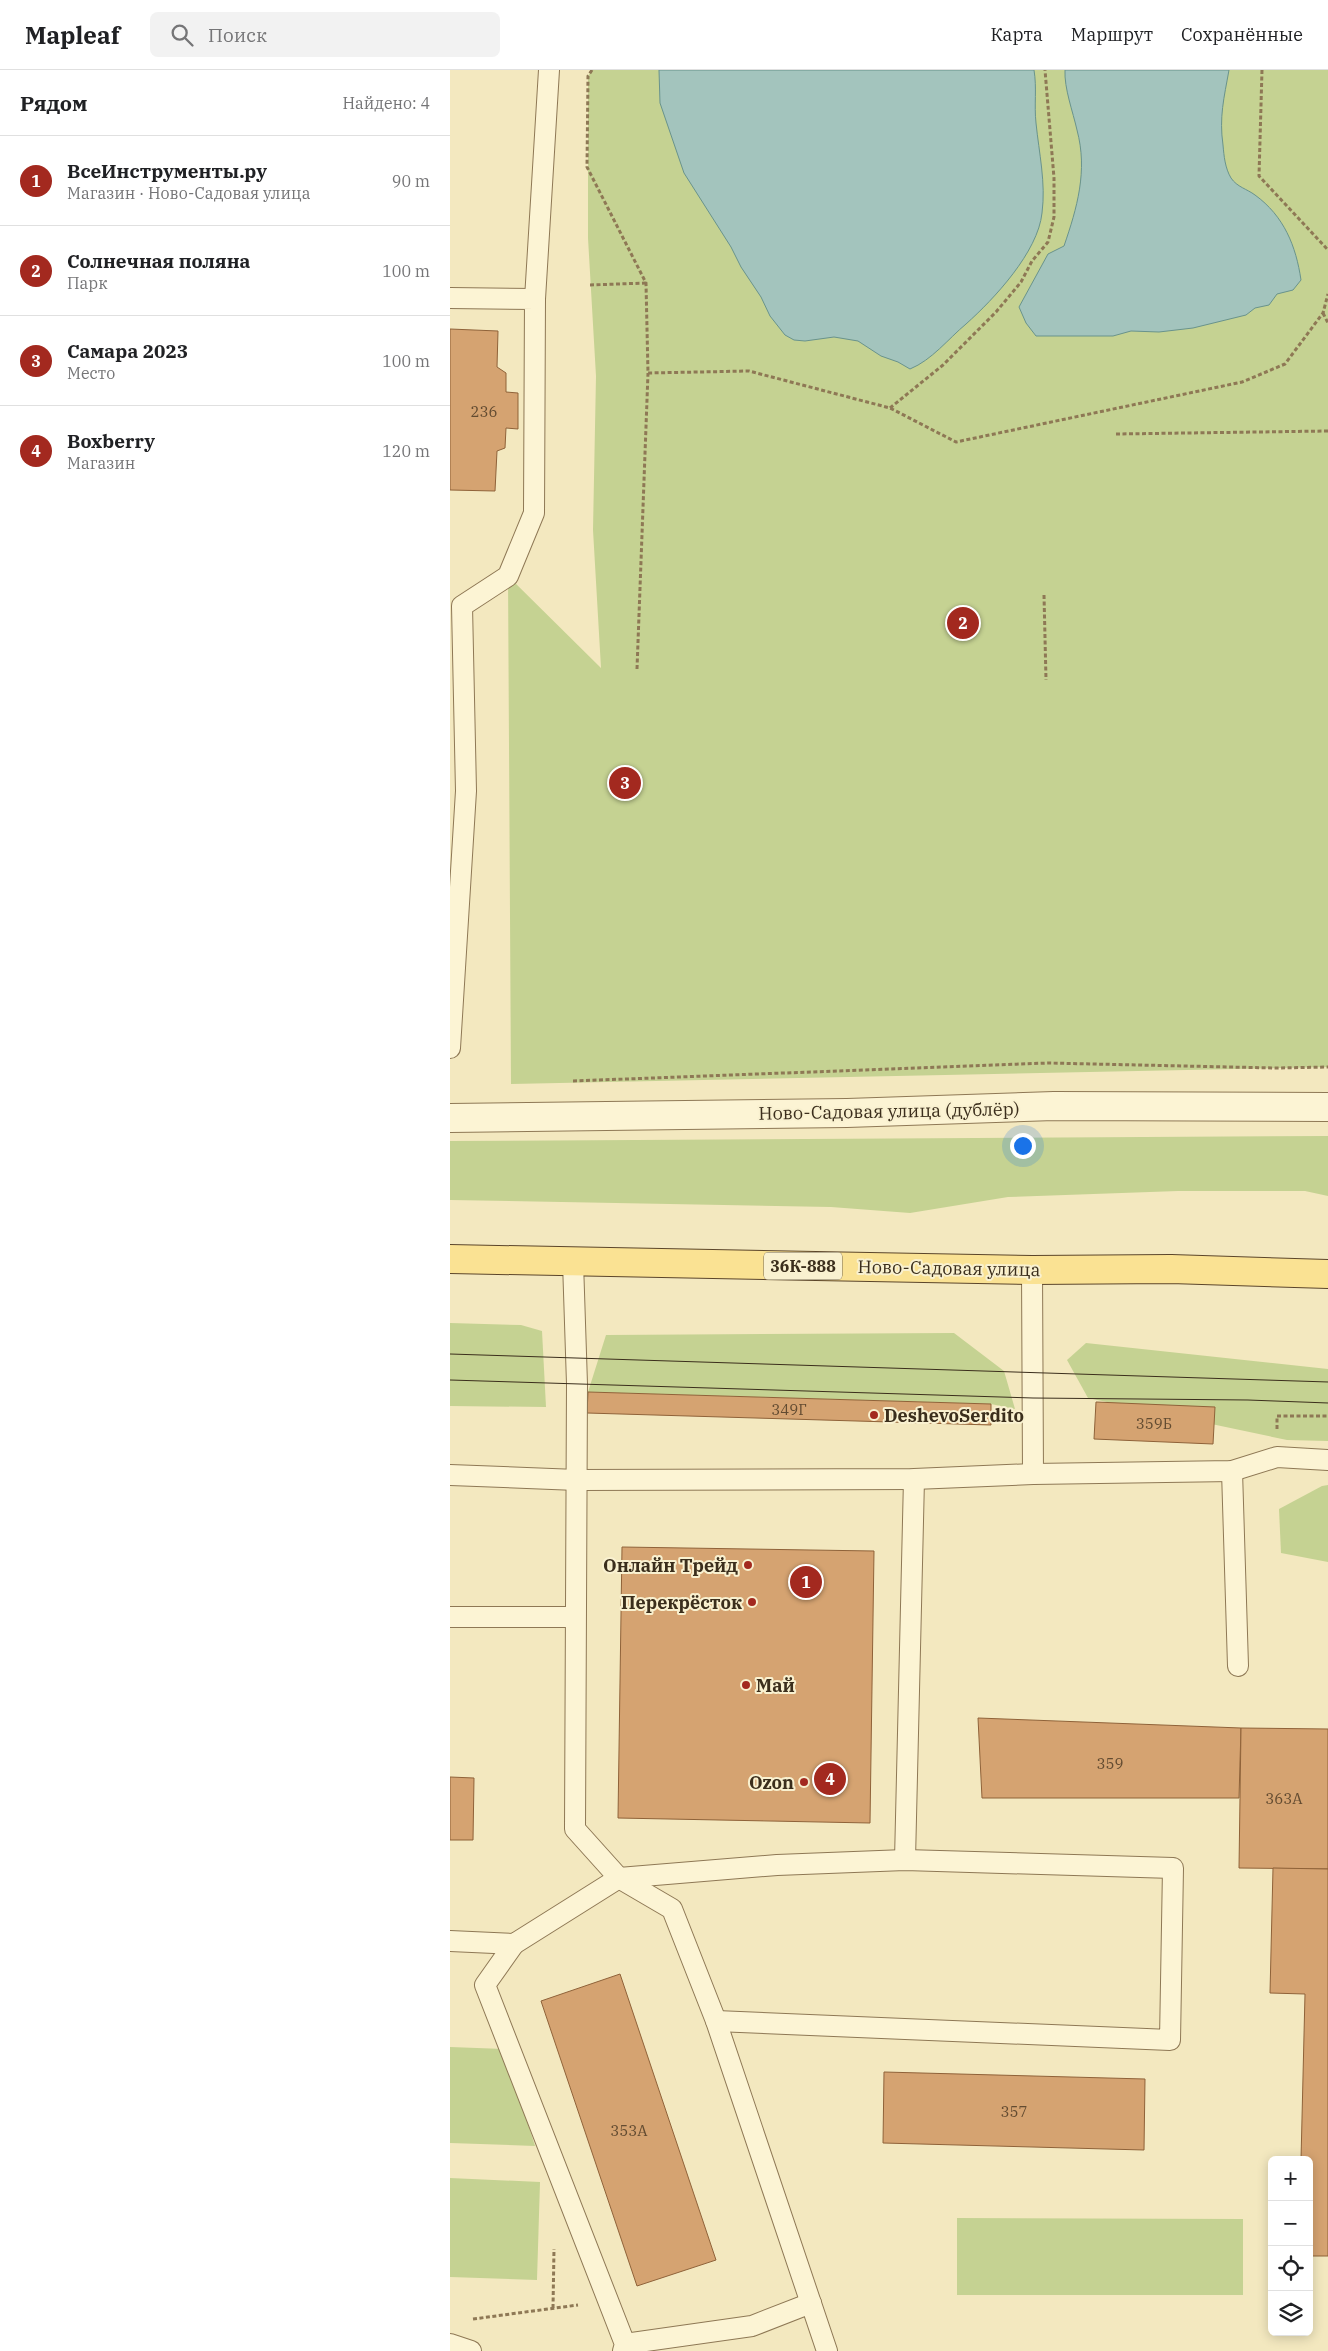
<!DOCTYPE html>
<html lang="ru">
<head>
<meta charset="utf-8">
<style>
  :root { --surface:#fff; --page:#f2f2f2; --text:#202124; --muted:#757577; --line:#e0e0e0; --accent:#a3291f }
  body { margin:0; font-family:"IBM Plex Serif",serif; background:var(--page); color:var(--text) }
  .controls { position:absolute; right:15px; bottom:15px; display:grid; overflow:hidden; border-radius:8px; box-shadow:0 2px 12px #0003 }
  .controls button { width:45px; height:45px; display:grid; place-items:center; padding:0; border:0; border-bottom:1px solid var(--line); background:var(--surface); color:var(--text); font:25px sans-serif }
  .you { position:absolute; left:572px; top:1075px; width:18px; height:18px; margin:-12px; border:4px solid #fff; border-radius:50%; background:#1a73e8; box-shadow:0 0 0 8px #1a73e833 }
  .badge { display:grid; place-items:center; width:32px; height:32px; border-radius:50%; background:var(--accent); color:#fff; font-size:16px; font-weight:700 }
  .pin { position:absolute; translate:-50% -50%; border:2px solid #fff; box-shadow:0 1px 5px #0006 }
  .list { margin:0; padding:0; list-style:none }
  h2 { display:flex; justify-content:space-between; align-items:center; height:65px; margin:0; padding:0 20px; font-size:21px }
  h2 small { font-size:16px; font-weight:400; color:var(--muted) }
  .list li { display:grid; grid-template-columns:32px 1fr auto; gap:15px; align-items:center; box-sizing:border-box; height:90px; padding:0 20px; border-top:1px solid var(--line) }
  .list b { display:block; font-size:19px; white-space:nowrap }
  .list p { margin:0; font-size:16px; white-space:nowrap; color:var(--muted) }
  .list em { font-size:16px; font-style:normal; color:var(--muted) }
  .icon { flex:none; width:28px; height:28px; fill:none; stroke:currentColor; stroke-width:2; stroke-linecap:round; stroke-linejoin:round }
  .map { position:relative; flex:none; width:878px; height:2281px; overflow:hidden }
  header { display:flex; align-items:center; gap:30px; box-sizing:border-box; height:70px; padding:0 25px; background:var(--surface); border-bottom:1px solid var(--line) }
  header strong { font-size:24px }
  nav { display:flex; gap:28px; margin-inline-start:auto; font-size:18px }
  .search { width:350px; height:45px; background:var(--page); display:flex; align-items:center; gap:12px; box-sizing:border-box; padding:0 18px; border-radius:8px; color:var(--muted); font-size:19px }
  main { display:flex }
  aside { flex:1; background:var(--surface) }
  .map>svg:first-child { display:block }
  .green { fill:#c5d292 }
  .water { fill:#a3c4bd; stroke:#69938c }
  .building { fill:#d5a371; stroke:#8f6239 }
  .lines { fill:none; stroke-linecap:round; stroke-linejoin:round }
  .service-casing { stroke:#8e7855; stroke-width:22 }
  .minor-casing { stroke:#8e7855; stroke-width:30 }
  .primary-casing { stroke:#5b452a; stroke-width:30 }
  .path { stroke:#8e7855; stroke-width:3; stroke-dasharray:4 2.5; stroke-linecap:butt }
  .service { stroke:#fcf4d4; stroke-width:20 }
  .minor { stroke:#fcf4d4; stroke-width:28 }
  .primary { stroke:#fae293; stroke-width:28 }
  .tram { stroke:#3b2e1c; stroke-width:1 }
  .poi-dot { fill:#a3291f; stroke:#f9f1d0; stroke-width:2 }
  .labels { text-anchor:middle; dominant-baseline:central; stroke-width:4; stroke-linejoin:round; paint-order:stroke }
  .number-label { font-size:15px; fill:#624b31 }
  .shield { fill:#f9f1d0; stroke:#746852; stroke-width:1 }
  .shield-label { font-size:16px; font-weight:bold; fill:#3b2e1c }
  .street-label { font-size:18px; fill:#3b2e1c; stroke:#f9f1d0 }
  .poi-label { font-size:18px; font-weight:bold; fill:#3b2e1c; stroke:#f9f1d0; text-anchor:end }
</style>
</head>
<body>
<header>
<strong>Mapleaf</strong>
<div class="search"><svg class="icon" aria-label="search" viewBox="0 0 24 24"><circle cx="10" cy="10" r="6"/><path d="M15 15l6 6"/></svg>Поиск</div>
<nav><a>Карта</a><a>Маршрут</a><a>Сохранённые</a></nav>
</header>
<main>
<aside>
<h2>Рядом<small>Найдено: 4</small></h2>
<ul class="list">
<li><span class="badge">1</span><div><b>ВсеИнструменты.ру</b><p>Магазин · Ново-Садовая улица</p></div><em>90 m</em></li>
<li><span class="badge">2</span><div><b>Солнечная поляна</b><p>Парк</p></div><em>100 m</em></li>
<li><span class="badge">3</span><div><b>Самара 2023</b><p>Место</p></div><em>100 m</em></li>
<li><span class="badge">4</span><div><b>Boxberry</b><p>Магазин</p></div><em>120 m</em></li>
</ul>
</aside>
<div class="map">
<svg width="878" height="2281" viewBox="0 0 878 2281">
  <rect width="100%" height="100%" fill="#f3e8bf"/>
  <g class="green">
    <path d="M142,0H878V997L61,1014L58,506L151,598L143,460L146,306L138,168V6Z"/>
    <path d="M878,1066V1126L855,1121H728L558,1127L460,1143L381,1137L0,1130V1071Z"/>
    <path d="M0,1253L71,1255L92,1261L96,1337L0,1336Z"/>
    <path d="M504,1263L554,1301L565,1339L541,1334L138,1322L156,1265Z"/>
    <path d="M636,1273L878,1299V1371L837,1370L638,1328L617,1290Z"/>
    <path d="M878,1415V1492L831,1483L829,1439L872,1416Z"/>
    <path d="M0,1977L54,1979L85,2076L0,2073Z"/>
    <path d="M0,2108L90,2112L87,2210L0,2207Z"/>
    <path d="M507,2148L793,2149V2225H507Z"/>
  </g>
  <g class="water">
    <path d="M209,0H584C587,18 584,35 586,53C589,83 596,113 592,143C588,182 544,229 516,254C498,269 482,290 460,299L448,292L431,286L408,271L384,267L355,271L344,270L335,265L320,246L311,227L291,197L281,177L234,103L210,33Z"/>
    <path d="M615,0H779C774,28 769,47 773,75C774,86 775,98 781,108C787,117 797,119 805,125C834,146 846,176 851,210L843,220L827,224L819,235L805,238L796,245L743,258L709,262L681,261L663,266H586L576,253L569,237L598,184L614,176C627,138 638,101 627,60C623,42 614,18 615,0Z"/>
  </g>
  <g class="building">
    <path d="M0,259L48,261L47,297L56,303V322L68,323V359L56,358L55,378L47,381L45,421L0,420Z"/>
    <path d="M138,1322L541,1334V1355L137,1343Z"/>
    <path d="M646,1332L765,1337L763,1374L644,1369Z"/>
    <path d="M172,1477L424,1481L420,1753L168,1748Z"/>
    <path d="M528,1648L791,1658L789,1728H532Z"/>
    <path d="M791,1658L878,1659V1799L789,1798Z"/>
    <path d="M0,1707L24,1708L23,1770H0Z"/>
    <path d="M823,1798L878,1799V2186H859V2090H851L855,1924L820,1923Z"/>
    <path d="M170,1904L266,2190L187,2216L91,1931Z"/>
    <path d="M434,2002L695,2009L694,2080L433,2073Z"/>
  </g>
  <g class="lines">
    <defs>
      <g id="service">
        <path d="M0,228L85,229L84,443L58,506L12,536L16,721L0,978"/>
        <path d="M85,229L99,0"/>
        <path d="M123,1192L127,1314L125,1759L169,1808L222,1839L266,1951L377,2281"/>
        <path d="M582,1200L583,1404"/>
        <path d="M782,1401L788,1596"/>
        <path d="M0,1405L127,1410L464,1409L583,1404L782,1401L827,1387L878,1390"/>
        <path d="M0,1547H125"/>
        <path d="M455,1790L464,1409"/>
        <path d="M0,1871L64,1874L169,1808L327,1795L455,1790L723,1798L720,1970L266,1951"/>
        <path d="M64,1874L35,1915L175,2274L173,2281"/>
        <path d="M0,2274L21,2281"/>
        <path d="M175,2274L302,2256L361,2233"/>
      </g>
      <path id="minor" d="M0,1048L397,1043L604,1036L878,1037"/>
      <path id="primary" d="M0,1189L582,1200L721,1199L878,1204"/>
    </defs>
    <use href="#service" class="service-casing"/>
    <use href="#minor" class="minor-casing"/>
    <use href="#primary" class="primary-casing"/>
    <g class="path">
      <path d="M142,0L138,6L137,97L196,213L198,303L299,301L440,338L506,372L792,312L835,294L873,243L878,224"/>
      <path d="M812,0L809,106L878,180"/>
      <path d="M140,215L196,213"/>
      <path d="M873,243L878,253"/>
      <path d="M440,338L493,295L546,242L571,212L582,191L598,172L604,147V108L595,0"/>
      <path d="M666,364L878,361"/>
      <path d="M594,525L596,610"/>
      <path d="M187,599L198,303"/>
      <path d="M123,1011L598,993L825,998L878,997"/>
      <path d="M827,1359V1346H878"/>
      <path d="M103,2238L104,2179"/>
      <path d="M23,2249L128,2235"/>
    </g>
    <use href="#service" class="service"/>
    <use href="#minor" class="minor"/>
    <use href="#primary" class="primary"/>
    <g class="tram">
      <path d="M0,1284L878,1312"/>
      <path d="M0,1310L583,1328L798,1330L878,1333"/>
    </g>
  </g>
  <g class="poi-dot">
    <circle cx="424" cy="1345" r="5"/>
    <circle cx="298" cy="1495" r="5"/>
    <circle cx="302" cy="1532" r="5"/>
    <circle cx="296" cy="1615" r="5"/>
    <circle cx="354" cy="1712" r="5"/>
  </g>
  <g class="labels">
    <g class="number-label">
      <text x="34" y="341">236</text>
      <text x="339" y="1339">349Г</text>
      <text x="704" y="1353">359Б</text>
      <text x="660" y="1693">359</text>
      <text x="834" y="1728">363А</text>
      <text x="564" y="2041">357</text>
      <text x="179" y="2060">353А</text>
    </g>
    <rect class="shield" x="314" y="1182.5" width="78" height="27" rx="4"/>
    <g class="shield-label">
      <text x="353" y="1196">36К-888</text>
    </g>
    <g class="street-label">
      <text transform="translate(439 1041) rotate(-1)">Ново-Садовая улица (дублёр)</text>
      <text transform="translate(499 1198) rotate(1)">Ново-Садовая улица</text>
    </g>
    <g class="poi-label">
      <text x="434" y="1345" text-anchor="start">DeshevoSerdito</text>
      <text x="288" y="1495">Онлайн Трейд</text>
      <text x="292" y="1532">Перекрёсток</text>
      <text x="306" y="1615" text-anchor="start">Май</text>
      <text x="344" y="1712">Ozon</text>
    </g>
  </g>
</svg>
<div class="controls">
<button>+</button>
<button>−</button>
<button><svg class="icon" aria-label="locate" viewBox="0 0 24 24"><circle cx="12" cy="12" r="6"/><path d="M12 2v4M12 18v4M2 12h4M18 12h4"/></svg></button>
<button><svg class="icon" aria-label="layers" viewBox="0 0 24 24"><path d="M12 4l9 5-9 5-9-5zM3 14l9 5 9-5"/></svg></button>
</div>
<div class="you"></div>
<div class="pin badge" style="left:356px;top:1512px">1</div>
<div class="pin badge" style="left:513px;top:553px">2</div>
<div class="pin badge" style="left:175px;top:713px">3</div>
<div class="pin badge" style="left:380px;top:1709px">4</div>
</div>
</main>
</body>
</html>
